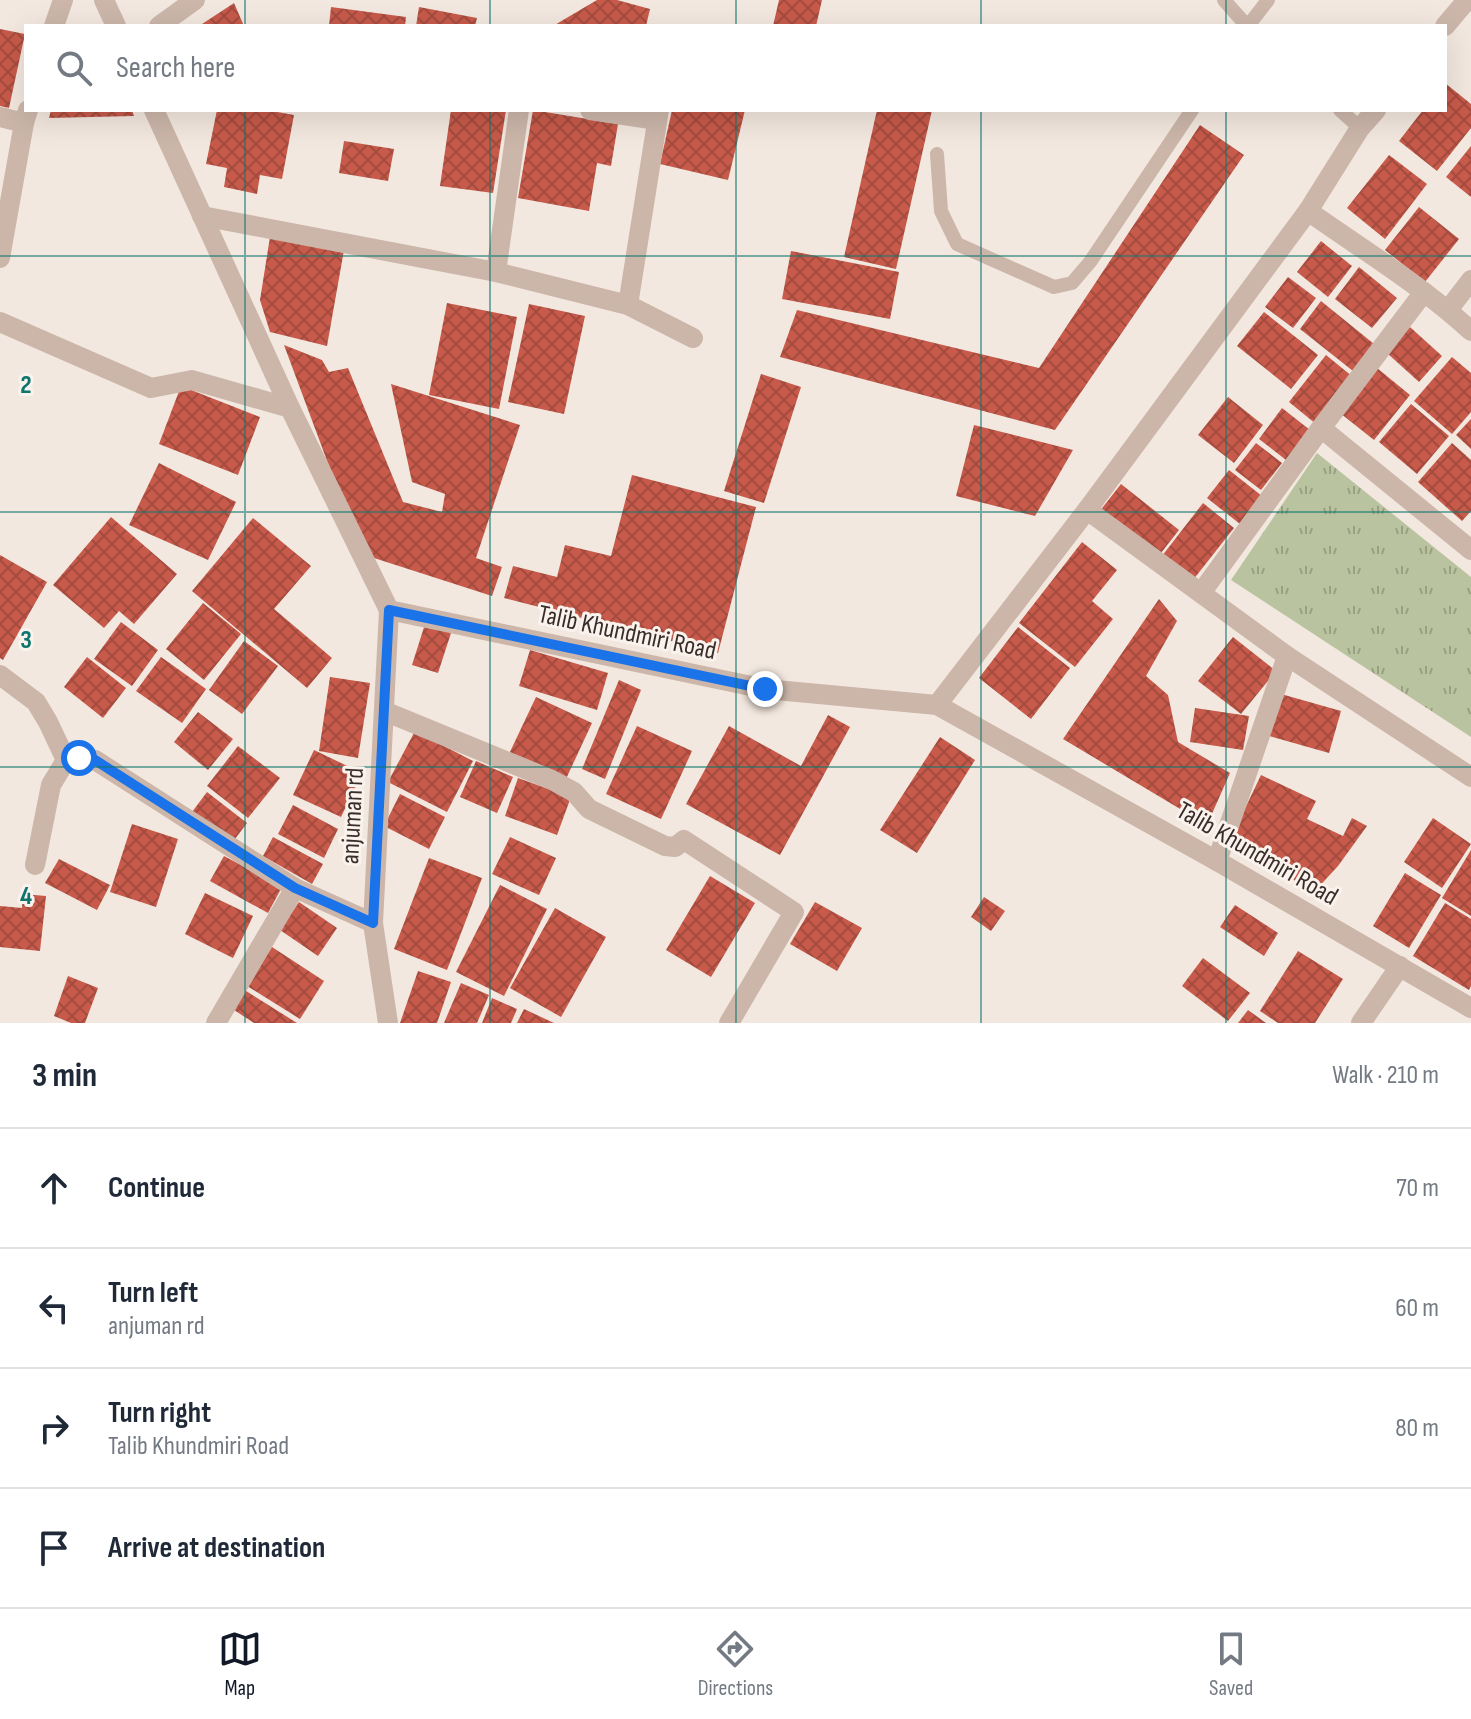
<!DOCTYPE html>
<html lang="en">
<head>
<meta charset="utf-8">
<style>
  :root { --surface:#fff; --page:#f2f2f3; --text:#1f2937; --muted:#747a83; --line:#e0e1e3; --accent:#111827 }
  body { margin:0; font-family:"Sofia Sans Condensed",sans-serif; background:var(--page); color:var(--text) }
  .stop { position:absolute; width:24px; height:24px; margin:-18px; border:6px solid #1a73e8; border-radius:50%; background:#fff }
  .stop.end { background:#1a73e8; border-color:#fff; box-shadow:0 2px 8px #0008 }
  .list { margin:0; padding:0; list-style:none }
  h2 { display:flex; justify-content:space-between; align-items:center; height:104px; margin:0; padding:0 32px; font-size:34px }
  h2 small { font-size:26px; font-weight:400; color:var(--muted) }
  .list li { display:grid; grid-template-columns:52px 1fr auto; gap:24px; align-items:center; box-sizing:border-box; height:120px; padding:0 32px; border-top:2px solid var(--line) }
  .list b { display:block; font-size:30px; white-space:nowrap }
  .list p { margin:0; font-size:26px; white-space:nowrap; color:var(--muted) }
  .list em { font-size:26px; font-style:normal; color:var(--muted) }
  .icon { flex:none; width:44px; height:44px; fill:none; stroke:currentColor; stroke-width:2; stroke-linecap:round; stroke-linejoin:round }
  .map { position:relative; flex:none; width:1471px; height:1023px; overflow:hidden }
  .search { position:absolute; background:var(--surface); box-shadow:0 8px 32px #0002; left:24px; right:24px; top:24px; height:88px; display:flex; align-items:center; gap:20px; box-sizing:border-box; padding:0 28px; border-radius:0px; color:var(--muted); font-size:30px }
  .sheet { height:584px; background:var(--surface) }
  nav { display:flex; justify-content:space-around; align-items:center; box-sizing:border-box; height:112px; border-top:2px solid var(--line); background:var(--surface); font-size:22px; color:var(--muted) }
  nav a { display:grid; justify-items:center; gap:4px }
  nav .on { color:var(--accent) }
  .map>svg:first-child { display:block }
  .park { fill:url(#park-tufts) }
  .building { fill:url(#building-cross-hatch) }
  .lines { fill:none; stroke-linecap:round; stroke-linejoin:round }
  .service { stroke:#ccb6aa; stroke-width:14 }
  .minor { stroke:#ccb6aa; stroke-width:20 }
  .tertiary { stroke:#ccb6aa; stroke-width:20 }
  .route { stroke:#1a73e8; stroke-width:10 }
  .grid { fill:none; stroke:#0f766e; stroke-width:2; stroke-opacity:0.55 }
  .labels { text-anchor:middle; dominant-baseline:central; stroke-width:6; stroke-linejoin:round; paint-order:stroke }
  .street-label { font-size:26px; fill:#392d2a; stroke:#faf2ec }
  .grid-label { font-size:26px; text-anchor:middle; font-weight:bold; fill:#0f766e; stroke:#faf2ec; stroke-width:6; stroke-linejoin:round; paint-order:stroke }
</style>
</head>
<body>
<div class="map">
<svg width="1471" height="1023" viewBox="0 0 1471 1023">
  <defs>
    <pattern id="park-tufts" width="24" height="20" patternUnits="userSpaceOnUse" patternTransform="scale(2)"><rect width="24" height="20" fill="#bac39f"/><path d="M3 7l-1-3M5 7V3M7 7l1-3M15 17l-1-3M17 17v-4M19 17l1-3" fill="none" stroke="#989f82"/></pattern>
    <pattern id="building-cross-hatch" width="8" height="8" patternUnits="userSpaceOnUse" patternTransform="scale(2)"><rect width="8" height="8" fill="#c75a4a"/><path d="M0 0l8 8M0 8l8-8" fill="none" stroke="#a34b3e"/></pattern>
  </defs>
  <rect width="100%" height="100%" fill="#f3e8df"/>
  <path class="park" d="M1317,453L1471,577V737L1231,580Z"/>
  <g class="building">
    <path d="M597,0H617L650,9L646,26H553Z"/>
    <path d="M779,0H822L816,26H773Z"/>
    <path d="M234,3L244,26H199Z"/>
    <path d="M331,7L406,17L405,26H329Z"/>
    <path d="M419,7L477,18L475,26H416Z"/>
    <path d="M0,29L25,34L9,108L0,106Z"/>
    <path d="M1445,83L1471,104V128L1437,171L1399,141L1423,110H1445Z"/>
    <path d="M51,110H132L134,116L49,118Z"/>
    <path d="M217,110H266L294,115L282,179L260,175L257,194L224,187L227,168L206,164Z"/>
    <path d="M451,110H506L493,193L440,186Z"/>
    <path d="M533,110L618,124L611,166L597,163L589,211L518,198Z"/>
    <path d="M672,110H745L728,180L660,164Z"/>
    <path d="M877,110H932L896,269L844,257Z"/>
    <path d="M1200,125L1244,155L1055,430L780,357L797,310L1039,368Z"/>
    <path d="M344,141L394,149L388,181L339,173Z"/>
    <path d="M1471,146V197L1446,177Z"/>
    <path d="M1389,155L1427,184L1385,239L1347,208Z"/>
    <path d="M1419,207L1459,239L1425,282L1385,250Z"/>
    <path d="M270,237L344,250L327,346L270,332L260,300Z"/>
    <path d="M1321,241L1352,266L1328,297L1297,272Z"/>
    <path d="M791,251L899,272L890,319L782,299Z"/>
    <path d="M1359,267L1397,298L1372,328L1335,299Z"/>
    <path d="M1288,277L1316,298L1293,328L1265,307Z"/>
    <path d="M1321,301L1374,344L1353,371L1300,329Z"/>
    <path d="M447,303L517,317L499,409L429,395Z"/>
    <path d="M529,304L585,316L564,414L508,402Z"/>
    <path d="M1264,312L1318,355L1291,389L1237,346Z"/>
    <path d="M1410,327L1442,356L1419,382L1387,353Z"/>
    <path d="M284,345L322,360L329,372L348,368L403,502L442,512L445,494L412,482L391,384L520,425L476,558L502,567L492,596L374,558L352,528Z"/>
    <path d="M1326,355L1353,377L1316,424L1289,402Z"/>
    <path d="M1452,357L1471,373V412L1452,434L1414,401Z"/>
    <path d="M1377,368L1410,395L1374,440L1340,413Z"/>
    <path d="M761,374L801,387L764,503L724,491Z"/>
    <path d="M181,386L260,417L238,475L159,444Z"/>
    <path d="M1228,397L1263,425L1234,463L1198,435Z"/>
    <path d="M1411,404L1449,436L1417,474L1379,442Z"/>
    <path d="M1282,408L1310,430L1286,460L1259,439Z"/>
    <path d="M1471,419V449L1456,435Z"/>
    <path d="M974,425L1073,450L1035,516L956,496Z"/>
    <path d="M1256,443L1282,463L1261,490L1235,470Z"/>
    <path d="M1452,443L1471,460V511L1462,521L1418,482Z"/>
    <path d="M159,463L236,502L208,560L129,525Z"/>
    <path d="M1229,470L1262,496L1240,524L1207,498Z"/>
    <path d="M632,475L756,507L718,653L504,598L513,566L557,577L565,545L611,556Z"/>
    <path d="M1121,484L1179,530L1157,558L1099,512Z"/>
    <path d="M1203,503L1234,528L1193,580L1162,556Z"/>
    <path d="M111,517L177,574L134,624L119,611L104,628L53,585Z"/>
    <path d="M253,518L311,566L274,609L332,658L307,688L192,591Z"/>
    <path d="M1082,542L1117,570L1092,601L1113,619L1075,667L1019,623Z"/>
    <path d="M0,555L47,582L3,660L0,658Z"/>
    <path d="M1159,599L1177,621L1146,676L1168,695L1178,742L1230,773L1207,825L1063,739Z"/>
    <path d="M203,603L241,634L204,680L166,649Z"/>
    <path d="M426,621L452,630L438,673L412,665Z"/>
    <path d="M121,622L158,650L132,686L94,659Z"/>
    <path d="M1018,627L1070,668L1031,719L979,678Z"/>
    <path d="M1233,637L1276,671L1241,714L1198,681Z"/>
    <path d="M244,641L278,666L242,714L209,690Z"/>
    <path d="M530,650L608,673L597,710L519,686Z"/>
    <path d="M87,657L126,688L103,718L64,687Z"/>
    <path d="M161,657L206,689L182,723L136,691Z"/>
    <path d="M330,677L370,683L358,758L319,751Z"/>
    <path d="M619,680L641,690L605,779L582,769Z"/>
    <path d="M1281,694L1341,711L1329,753L1269,736Z"/>
    <path d="M536,697L592,723L565,781L509,754Z"/>
    <path d="M1195,708L1249,716L1243,750L1190,742Z"/>
    <path d="M198,712L233,739L208,770L174,742Z"/>
    <path d="M828,715L850,727L780,855L686,804L729,726L801,766Z"/>
    <path d="M637,726L692,751L661,819L606,794Z"/>
    <path d="M415,731L473,761L447,812L388,782Z"/>
    <path d="M940,737L975,760L917,853L880,830Z"/>
    <path d="M238,746L280,778L248,818L207,786Z"/>
    <path d="M314,750L362,773L341,817L293,795Z"/>
    <path d="M476,761L513,777L497,813L460,797Z"/>
    <path d="M1261,775L1316,801L1307,819L1343,836L1352,818L1367,826L1338,866L1314,892L1229,842Z"/>
    <path d="M518,778L571,797L557,835L505,816Z"/>
    <path d="M207,792L247,823L232,843L192,812Z"/>
    <path d="M400,794L445,817L429,849L384,826Z"/>
    <path d="M293,805L338,829L324,858L278,834Z"/>
    <path d="M1433,818L1471,844L1442,888L1404,862Z"/>
    <path d="M132,824L178,839L156,907L110,892Z"/>
    <path d="M273,837L323,864L312,884L263,856Z"/>
    <path d="M510,837L556,858L539,895L492,874Z"/>
    <path d="M1471,850V916L1442,898Z"/>
    <path d="M224,856L282,887L268,913L210,881Z"/>
    <path d="M429,858L482,878L447,970L394,949Z"/>
    <path d="M59,859L110,885L97,910L45,883Z"/>
    <path d="M1405,873L1441,895L1409,948L1373,926Z"/>
    <path d="M710,876L755,903L711,977L666,950Z"/>
    <path d="M500,885L547,909L504,996L456,972Z"/>
    <path d="M205,893L253,916L233,958L185,934Z"/>
    <path d="M23,894L46,896L40,951L0,947V906L22,908Z"/>
    <path d="M984,897L1005,911L991,931L971,917Z"/>
    <path d="M299,902L337,928L318,956L280,930Z"/>
    <path d="M815,902L862,928L837,971L790,944Z"/>
    <path d="M1445,903L1471,919V986L1469,990L1413,956Z"/>
    <path d="M1235,905L1278,933L1264,956L1220,927Z"/>
    <path d="M555,908L606,937L561,1017L510,988Z"/>
    <path d="M272,947L324,981L300,1019L247,986Z"/>
    <path d="M1298,951L1343,979L1315,1023H1278L1260,1011Z"/>
    <path d="M1203,958L1250,993L1228,1021L1182,986Z"/>
    <path d="M418,971L451,982L437,1023H400Z"/>
    <path d="M68,976L98,988L85,1023H71L54,1016Z"/>
    <path d="M461,983L489,995L477,1023H444Z"/>
    <path d="M243,989L297,1023H254L231,1008Z"/>
    <path d="M492,998L517,1009L511,1023H482Z"/>
    <path d="M524,1009L554,1023H517Z"/>
    <path d="M1248,1010L1266,1023H1238Z"/>
  </g>
  <g class="lines">
    <g class="service">
      <path d="M1224,0L1247,26"/>
      <path d="M1248,26L1268,0"/>
      <path d="M1340,110L1360,128"/>
      <path d="M937,154L941,211L957,244L1054,287L1072,283L1090,262L1192,110"/>
    </g>
    <g class="minor">
      <path d="M54,26L63,0"/>
      <path d="M159,26L195,0"/>
      <path d="M1445,26L1467,0"/>
      <path d="M590,110L657,120"/>
      <path d="M0,117L24,123"/>
      <path d="M1308,211C1363,250 1421,285 1471,331"/>
      <path d="M202,216L496,272L628,305L693,338"/>
      <path d="M0,258L24,123L28,110"/>
      <path d="M496,272L519,110"/>
      <path d="M628,305L659,110"/>
      <path d="M1448,310L1471,280"/>
      <path d="M0,322L151,388L192,380L290,408"/>
      <path d="M1321,428L1471,550"/>
      <path d="M1087,510L1287,656L1471,777"/>
      <path d="M1201,593L1321,428L1424,292"/>
      <path d="M0,675L36,702L48,722L66,760"/>
      <path d="M937,705L1087,510L1308,211L1360,128L1376,110"/>
      <path d="M384,711L552,780L574,792L589,809L665,846L675,847L684,840L794,912L729,1023"/>
      <path d="M1217,861L1287,656"/>
      <path d="M35,865L51,785L66,760L79,758L95,760L295,888L373,923"/>
      <path d="M216,1023L295,888"/>
      <path d="M1361,1023L1400,966"/>
    </g>
    <g class="tertiary">
      <path d="M104,0L116,26"/>
      <path d="M154,110L290,408L389,610L765,689L937,705L1217,861L1471,1008"/>
      <path d="M388,1023L373,923L389,610"/>
    </g>
  </g>
  <g class="lines">
    <path class="route" d="M79,758L95,760L295,888L373,923L389,610L765,689"/>
  </g>
  <path class="grid" d="M245,0V26M490,0V26M736,0V26M981,0V26M1226,0V26M245,110V1023M490,110V1023M736,110V1023M981,110V1023M1226,110V1023M0,256H1471M0,512H1471M0,767H1471"/>
  <g class="labels">
    <g class="street-label">
      <text transform="translate(627 633) rotate(12)">Talib Khundmiri Road</text>
      <text transform="translate(353 816) rotate(-87)">anjuman rd</text>
      <text transform="translate(1257 854) rotate(30)">Talib Khundmiri Road</text>
    </g>
  </g>
  <g class="grid-label">
    <text x="26" y="393">2</text>
    <text x="26" y="648">3</text>
    <text x="26" y="904">4</text>
  </g>
</svg>
<div class="stop" style="left:79px;top:758px"></div>
<div class="stop end" style="left:765px;top:689px"></div>
<div class="search"><svg class="icon" aria-label="search" viewBox="0 0 24 24"><circle cx="10" cy="10" r="6"/><path d="M15 15l6 6"/></svg>Search here</div>
</div>
<section class="sheet">
<h2>3 min<small>Walk · 210 m</small></h2>
<ul class="list">
<li><svg class="icon" aria-label="ahead" viewBox="0 0 24 24"><path d="M12 20V5M6 11l6-6 6 6"/></svg><div><b>Continue</b></div><em>70 m</em></li>
<li><svg class="icon" aria-label="left" viewBox="0 0 24 24"><path d="M17 20v-9H6M10 6l-5 5 5 5"/></svg><div><b>Turn left</b><p>anjuman rd</p></div><em>60 m</em></li>
<li><svg class="icon" aria-label="right" viewBox="0 0 24 24"><path d="M7 20v-9h11M14 6l5 5-5 5"/></svg><div><b>Turn right</b><p>Talib Khundmiri Road</p></div><em>80 m</em></li>
<li><svg class="icon" aria-label="arrive" viewBox="0 0 24 24"><path d="M6 21V4h12l-3 4 3 4H6"/></svg><div><b>Arrive at destination</b></div></li>
</ul>
</section>
<nav>
<a class="on"><svg class="icon" aria-label="map" viewBox="0 0 24 24"><path d="M3 6l6-2 6 2 6-2v14l-6 2-6-2-6 2zM9 4v14M15 6v14"/></svg>Map</a>
<a><svg class="icon" aria-label="directions" viewBox="0 0 24 24"><path d="M12 3l9 9-9 9-9-9zM9 14v-3h6M13 9l2 2-2 2"/></svg>Directions</a>
<a><svg class="icon" aria-label="saved" viewBox="0 0 24 24"><path d="M7 4h10v16l-5-4-5 4z"/></svg>Saved</a>
</nav>
</body>
</html>
